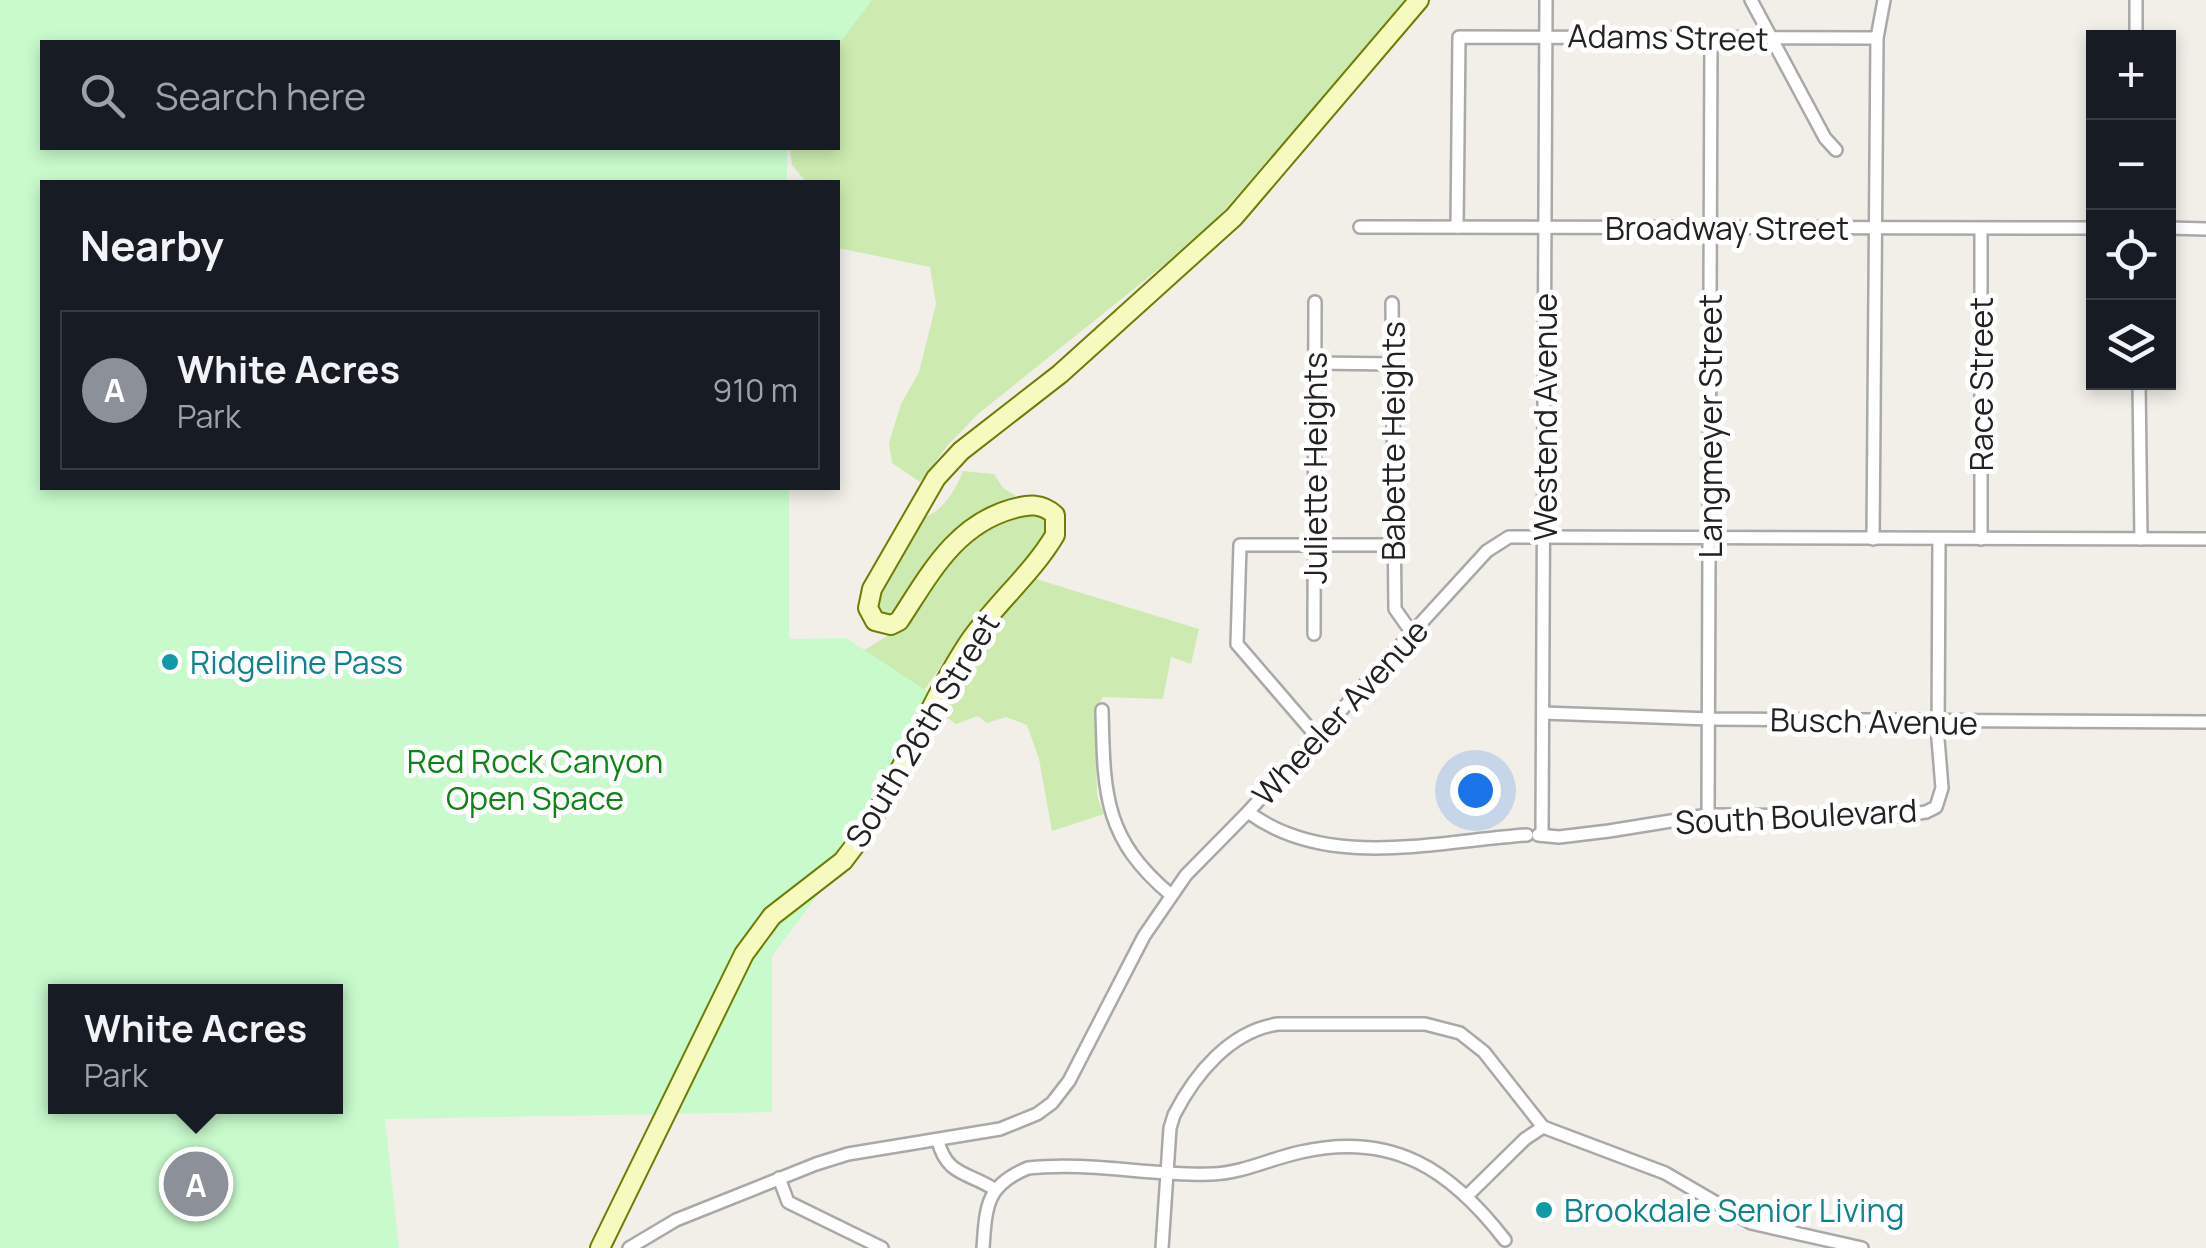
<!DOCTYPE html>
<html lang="en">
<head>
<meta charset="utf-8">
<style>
  :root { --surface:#171b24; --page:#242831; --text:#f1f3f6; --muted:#9ea1a6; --line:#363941; --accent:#8c9099 }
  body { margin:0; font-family:Manrope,sans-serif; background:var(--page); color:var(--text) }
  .controls { position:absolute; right:30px; top:30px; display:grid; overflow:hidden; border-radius:0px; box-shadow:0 5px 15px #0003 }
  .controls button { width:90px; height:90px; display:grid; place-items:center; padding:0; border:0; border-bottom:2px solid var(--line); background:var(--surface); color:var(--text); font:50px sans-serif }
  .you { position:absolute; left:1475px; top:790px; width:35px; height:35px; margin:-25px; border:8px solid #fff; border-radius:50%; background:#1a73e8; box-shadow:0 0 0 15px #1a73e833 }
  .badge { display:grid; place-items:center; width:65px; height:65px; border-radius:50%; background:var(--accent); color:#fff; font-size:32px; font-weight:700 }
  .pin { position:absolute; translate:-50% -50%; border:5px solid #fff; box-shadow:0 2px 10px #0006 }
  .popup { position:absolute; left:48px; top:984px; width:295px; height:130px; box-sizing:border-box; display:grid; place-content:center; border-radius:0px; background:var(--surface); filter:drop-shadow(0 2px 8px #0005); font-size:32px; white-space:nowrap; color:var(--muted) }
  .popup b { font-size:38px; color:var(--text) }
  .popup::after { content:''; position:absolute; left:50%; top:100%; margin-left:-20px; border:20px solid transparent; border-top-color:var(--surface) }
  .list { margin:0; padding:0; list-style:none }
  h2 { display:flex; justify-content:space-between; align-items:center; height:130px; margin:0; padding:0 40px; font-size:42px }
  h2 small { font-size:32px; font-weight:400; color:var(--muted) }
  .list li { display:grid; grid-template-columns:65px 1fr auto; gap:30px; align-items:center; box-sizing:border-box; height:160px; margin:0 20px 20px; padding:0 20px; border:2px solid var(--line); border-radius:0px }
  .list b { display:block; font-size:38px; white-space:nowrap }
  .list p { margin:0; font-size:32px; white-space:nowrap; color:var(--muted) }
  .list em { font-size:32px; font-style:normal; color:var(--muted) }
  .icon { flex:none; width:55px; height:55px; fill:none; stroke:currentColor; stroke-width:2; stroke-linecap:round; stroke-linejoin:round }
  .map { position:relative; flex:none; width:2206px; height:1248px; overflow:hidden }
  .search { position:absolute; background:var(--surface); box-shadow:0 5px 15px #0003; left:40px; top:40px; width:800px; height:110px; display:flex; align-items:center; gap:25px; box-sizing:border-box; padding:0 35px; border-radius:0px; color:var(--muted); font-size:38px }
  .panel { position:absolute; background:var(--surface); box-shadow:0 5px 15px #0003; left:40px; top:180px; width:800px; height:310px; border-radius:0px }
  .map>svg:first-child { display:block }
  .grass { fill:#cdebb0 }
  .park { fill:#c8facc; fill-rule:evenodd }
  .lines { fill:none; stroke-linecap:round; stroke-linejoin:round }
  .street-casing { stroke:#a9a9a9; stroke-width:16 }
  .secondary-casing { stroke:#707d05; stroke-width:22 }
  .street { stroke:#fff; stroke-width:11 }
  .secondary { stroke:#f7fabf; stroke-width:18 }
  .culture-dot { fill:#0f9aa8; stroke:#fff; stroke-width:4 }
  .labels { text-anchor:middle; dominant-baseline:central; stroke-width:10; stroke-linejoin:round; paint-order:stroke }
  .street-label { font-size:32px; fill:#222; stroke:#fff }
  .culture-label { font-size:32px; fill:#0d838f; stroke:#fff; text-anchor:start }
  .park-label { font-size:32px; fill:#0c8416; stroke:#fff }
</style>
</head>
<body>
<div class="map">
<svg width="2206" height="1248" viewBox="0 0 2206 1248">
  <rect width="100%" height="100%" fill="#f2efe9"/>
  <g class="grass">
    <path d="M864,0H1408L1205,232L978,414L948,445L920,482L892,463L889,443L901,404L919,372L936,304L930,267L838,248V182H806L792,165L790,148H838V65L840,59L838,24Z"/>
    <path d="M963,471L994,474L1003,488L1016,496L981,510L948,536L891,612L885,616L873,611L877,595L917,520C941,514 954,494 963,471Z"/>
    <path d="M1029,513L1042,516L1046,526L1043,537L961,636L915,704L864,650L899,629L953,548L993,521Z"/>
    <path d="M1033,578L1199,629L1191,664L1171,657L1163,699L1103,697L1095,710L1097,796L1104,814L1052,831L1039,759L1027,725L1006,717L987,723L978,716L956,724L937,710L993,620Z"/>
  </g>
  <path class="park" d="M0,0H872L838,45L42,42V148H787V182H42V488H789V639L846,638L928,692L893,779L843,861L772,956V1112L385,1119L399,1248H0ZM56,992H336V1106H56Z"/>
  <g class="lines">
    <defs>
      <g id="street">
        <path d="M1751,0L1825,138L1836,150"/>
        <path d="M2136,0V38"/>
        <path d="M1360,227L2094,228"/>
        <path d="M1457,227L1459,37L1877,38"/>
        <path d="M2168,228L2206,229"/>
        <path d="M1981,229V539"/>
        <path d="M1392,303L1395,609L1412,633"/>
        <path d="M1315,363L1395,364"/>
        <path d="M2139,382L2141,539"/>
        <path d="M1873,539L1877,38L1884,0"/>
        <path d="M1314,634L1315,302"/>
        <path d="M1102,710C1104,793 1103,838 1171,895"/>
        <path d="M1543,713L1710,719L2206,722"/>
        <path d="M1317,737L1237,644L1240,545H1398"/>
        <path d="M1248,812C1327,871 1437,841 1527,835"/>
        <path d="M1708,815L1711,38"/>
        <path d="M1538,835L1559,837L1609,831L1708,815L1899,816L1926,812L1936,807L1942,788L1938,739L1939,539"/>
        <path d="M1542,835L1546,0"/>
        <path d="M938,1141C947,1176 968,1172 994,1189"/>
        <path d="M779,1178L788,1202L882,1248"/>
        <path d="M1468,1195L1525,1139L1543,1127L1665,1173L1751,1223L1862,1248"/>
        <path d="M629,1248L676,1220L816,1164L848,1154L1000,1129L1037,1114L1052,1103L1069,1081L1144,936L1186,875L1248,812L1487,551L1509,537L2206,539"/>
        <path d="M983,1248C986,1206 986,1185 1028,1168C1089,1161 1151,1176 1212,1174C1243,1173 1272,1158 1301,1152C1393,1131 1451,1170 1505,1240"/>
        <path d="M1162,1248L1170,1128L1174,1115C1195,1074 1230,1031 1278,1024H1425L1460,1033L1484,1052L1543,1127"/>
      </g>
      <path id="secondary" d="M600,1248L744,954L772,916L843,861C896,795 923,712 969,642C995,604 1032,574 1055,535V515C1042,503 1029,504 1012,509C955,525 930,574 899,621L891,625L875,621L868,608L872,589L936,478L961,451L1060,374L1234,217L1419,0"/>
    </defs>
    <use href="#street" class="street-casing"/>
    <use href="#secondary" class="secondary-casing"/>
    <use href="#street" class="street"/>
    <use href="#secondary" class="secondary"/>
  </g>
  <g class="culture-dot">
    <circle cx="170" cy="662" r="10"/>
    <circle cx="1544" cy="1210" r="10"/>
  </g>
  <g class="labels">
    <g class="street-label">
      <text transform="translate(1668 37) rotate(1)">Adams Street</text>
      <text x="1727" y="228">Broadway Street</text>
      <text transform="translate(1981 384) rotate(-90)">Race Street</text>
      <text transform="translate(1545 417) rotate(-90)">Westend Avenue</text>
      <text transform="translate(1710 426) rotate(-90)">Langmeyer Street</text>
      <text transform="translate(1393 441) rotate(-90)">Babette Heights</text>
      <text transform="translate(1315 468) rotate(-90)">Juliette Heights</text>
      <text transform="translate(1340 712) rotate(-47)">Wheeler Avenue</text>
      <text transform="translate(1874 721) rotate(1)">Busch Avenue</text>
      <text transform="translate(922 730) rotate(-59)">South 26th Street</text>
      <text transform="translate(1796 816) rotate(-3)">South Boulevard</text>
    </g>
    <g class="culture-label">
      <text x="190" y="662">Ridgeline Pass</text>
      <text x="1564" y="1210">Brookdale Senior Living</text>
    </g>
    <g class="park-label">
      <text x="535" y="761">Red Rock Canyon<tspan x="535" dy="37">Open Space</tspan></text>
    </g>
  </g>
</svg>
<div class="controls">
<button>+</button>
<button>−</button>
<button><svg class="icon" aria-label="locate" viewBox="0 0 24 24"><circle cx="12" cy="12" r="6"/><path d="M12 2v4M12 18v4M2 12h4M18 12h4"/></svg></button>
<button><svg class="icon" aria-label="layers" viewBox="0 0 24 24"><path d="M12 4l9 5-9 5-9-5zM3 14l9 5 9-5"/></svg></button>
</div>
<div class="you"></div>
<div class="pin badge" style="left:196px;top:1184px">A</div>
<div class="popup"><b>White Acres</b>Park</div>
<div class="search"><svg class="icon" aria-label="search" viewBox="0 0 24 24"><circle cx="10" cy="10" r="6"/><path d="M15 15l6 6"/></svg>Search here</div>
<section class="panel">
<h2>Nearby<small></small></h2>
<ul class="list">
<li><span class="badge">A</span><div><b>White Acres</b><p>Park</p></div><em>910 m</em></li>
</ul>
</section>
</div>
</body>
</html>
